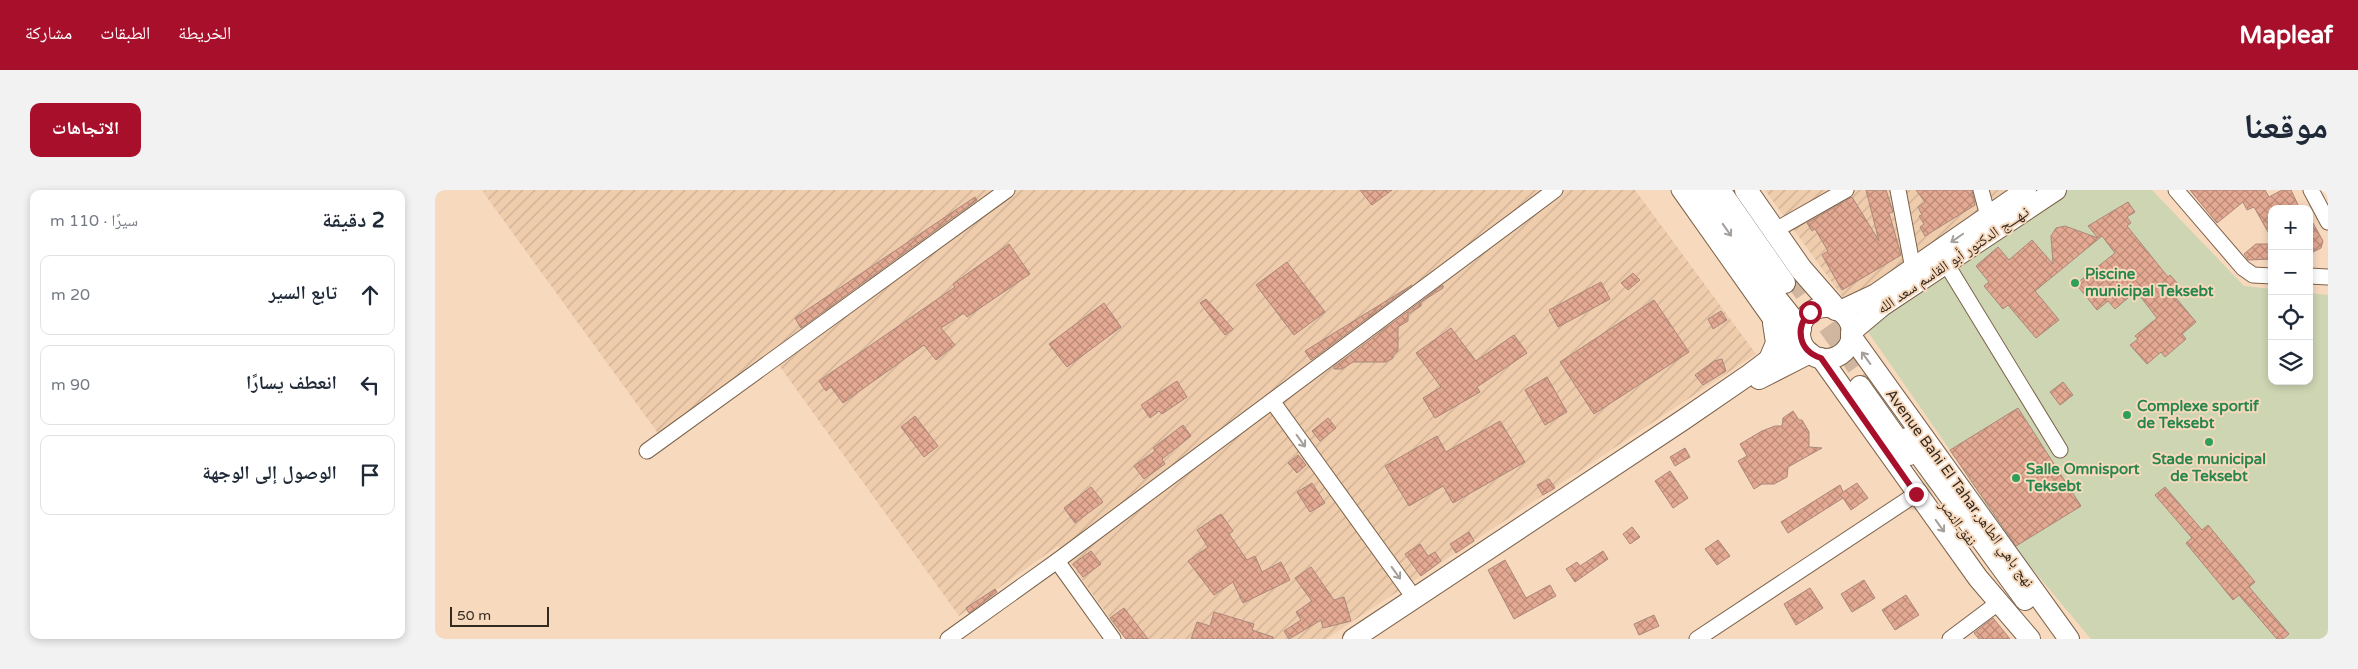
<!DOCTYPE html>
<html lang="ar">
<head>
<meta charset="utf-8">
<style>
  :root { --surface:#fff; --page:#f2f2f3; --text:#1f2937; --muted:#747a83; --line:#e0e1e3; --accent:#a70f2b }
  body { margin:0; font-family:"Varela Round","Noto Naskh Arabic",sans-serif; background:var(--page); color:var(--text); direction:rtl }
  .controls { position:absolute; right:15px; top:15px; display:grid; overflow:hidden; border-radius:10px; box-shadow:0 2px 8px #0003 }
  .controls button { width:45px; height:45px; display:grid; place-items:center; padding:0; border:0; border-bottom:1px solid var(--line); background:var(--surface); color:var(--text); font:25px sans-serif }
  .scale { position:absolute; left:15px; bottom:12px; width:99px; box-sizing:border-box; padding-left:5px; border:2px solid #352a20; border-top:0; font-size:14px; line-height:18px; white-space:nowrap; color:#352a20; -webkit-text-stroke:4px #f7d9be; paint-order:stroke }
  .stop { position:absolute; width:15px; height:15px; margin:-11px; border:4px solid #a70f2b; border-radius:50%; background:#fff }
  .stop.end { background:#a70f2b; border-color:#fff; box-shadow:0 1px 5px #0008 }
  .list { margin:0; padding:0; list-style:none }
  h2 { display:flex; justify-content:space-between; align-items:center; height:65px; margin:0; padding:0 20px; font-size:21px }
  h2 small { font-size:16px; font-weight:400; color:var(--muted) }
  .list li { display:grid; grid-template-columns:32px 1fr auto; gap:15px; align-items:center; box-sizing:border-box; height:80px; margin:0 10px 10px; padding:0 10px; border:1px solid var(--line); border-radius:10px }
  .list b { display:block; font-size:19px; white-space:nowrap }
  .list em { font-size:16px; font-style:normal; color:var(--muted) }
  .icon { flex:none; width:28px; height:28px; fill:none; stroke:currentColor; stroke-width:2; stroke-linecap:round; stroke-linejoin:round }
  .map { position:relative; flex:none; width:1893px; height:449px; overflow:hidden; direction:ltr; border-radius:10px }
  header { display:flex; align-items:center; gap:30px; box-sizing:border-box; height:70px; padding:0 25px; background:var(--accent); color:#fff }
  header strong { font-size:24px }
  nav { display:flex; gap:28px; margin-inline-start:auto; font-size:18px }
  .intro { display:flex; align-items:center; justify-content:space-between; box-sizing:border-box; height:120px; padding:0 30px }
  h1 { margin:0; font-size:35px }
  .button { padding:12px 22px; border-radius:10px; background:var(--accent); color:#fff; font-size:18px; font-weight:700 }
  main { display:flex; gap:30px; padding:0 30px }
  aside { flex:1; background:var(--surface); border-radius:10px; box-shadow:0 2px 8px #0003 }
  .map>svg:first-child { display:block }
  .industrial { fill:url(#industrial-furrows) }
  .garden { fill:#ced5b2 }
  .building { fill:url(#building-cross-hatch); stroke:#ac887b }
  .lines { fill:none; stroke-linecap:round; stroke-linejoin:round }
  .major-tunnel { stroke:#d0b69e; stroke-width:20; stroke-dasharray:20 10; stroke-linecap:butt }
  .minor-casing { stroke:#7c624a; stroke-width:17 }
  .major-casing { stroke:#7c624a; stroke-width:22 }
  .highway-casing { stroke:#7c624a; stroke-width:24 }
  .minor { stroke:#fff; stroke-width:15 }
  .major { stroke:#fff; stroke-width:20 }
  .highway { stroke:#fff; stroke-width:22 }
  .oneway { stroke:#a49f9b }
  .route { stroke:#a70f2b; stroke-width:6 }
  .leisure-dot { fill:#2e9e5b; stroke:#f7d9be; stroke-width:2 }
  .labels { text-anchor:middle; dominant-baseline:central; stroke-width:4; stroke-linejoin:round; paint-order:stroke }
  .street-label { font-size:15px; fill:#352a20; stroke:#f7d9be }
  .leisure-label { font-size:15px; font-weight:bold; fill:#27864d; stroke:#f7d9be; text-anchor:start }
</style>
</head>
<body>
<header>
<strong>Mapleaf</strong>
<nav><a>الخريطة</a><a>الطبقات</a><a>مشاركة</a></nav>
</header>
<div class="intro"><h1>موقعنا</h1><a class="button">الاتجاهات</a></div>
<main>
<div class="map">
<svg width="1893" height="449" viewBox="0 0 1893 449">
  <defs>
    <pattern id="industrial-furrows" width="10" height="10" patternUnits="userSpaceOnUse" patternTransform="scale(1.25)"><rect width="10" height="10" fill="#eeccac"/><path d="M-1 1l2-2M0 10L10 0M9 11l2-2" fill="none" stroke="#cdaf94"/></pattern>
    <pattern id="building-cross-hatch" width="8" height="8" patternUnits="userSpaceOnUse" patternTransform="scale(1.25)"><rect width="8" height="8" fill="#e4a992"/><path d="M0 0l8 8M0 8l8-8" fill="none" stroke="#ba8a77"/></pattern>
  </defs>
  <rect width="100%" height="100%" fill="#f7d9be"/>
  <g class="industrial">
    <path d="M50,0H1200L1321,164L891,449H690L623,356L524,426L336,164L225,246L48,2Z"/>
    <path d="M1330,0H1579L1412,113Z"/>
  </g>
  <path class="garden" d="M1633,0H1717L1809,96L1837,99V191H1874V103L1893,105V449H1656L1579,357L1515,260L1431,139L1521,80Z"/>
  <g class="building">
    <path d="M925,0H957L937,15Z"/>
    <path d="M1431,0H1451L1458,22L1454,23L1466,65L1407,100L1387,65L1393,61L1380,39L1377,41L1372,33L1417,7L1444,51Z"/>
    <path d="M1481,0H1537L1540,15L1490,46L1485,37L1489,34L1484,26L1487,25L1483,17L1490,12Z"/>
    <path d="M1755,0H1830L1834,7L1847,0H1856L1865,19H1837V49L1819,17L1812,20L1808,12L1782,33Z"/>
    <path d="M540,7L542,10L366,138L360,128Z"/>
    <path d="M1693,12L1700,22L1692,27L1696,33L1692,36L1733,87L1735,85L1744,95L1736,102L1761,132L1747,144L1751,149L1730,167L1726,162L1712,174L1695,155L1703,149L1700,146L1722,128L1701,101L1680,119L1673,111L1662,120L1641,94L1680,63L1667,46L1600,101L1624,130L1601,148L1573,115L1568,119L1549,96L1554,92L1541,76L1563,57L1574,70L1597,50L1618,74L1616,46L1621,38L1630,36L1663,48L1653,36Z"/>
    <path d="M1874,26L1888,51L1886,58L1874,64Z"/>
    <path d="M574,54L595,84L532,127L529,123L506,138L520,155L501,170L489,155L408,213L396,197L391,201L384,191L520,97L518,94Z"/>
    <path d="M1821,54H1837V69L1813,70L1809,64Z"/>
    <path d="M852,72L890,122L859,145L821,95Z"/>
    <path d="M1198,83L1205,90L1193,100L1186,93Z"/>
    <path d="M1166,92L1175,109L1123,137L1114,120Z"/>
    <path d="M977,95L876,170L870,161Z"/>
    <path d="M1008,95V98L986,112V116L973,124V131L963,137V161L958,165V168L951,172H918L907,179H899V177Z"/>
    <path d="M771,109L798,139L790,145L765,113Z"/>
    <path d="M1219,110L1254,162L1159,224L1125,172Z"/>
    <path d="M669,113L686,137L632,177L614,154Z"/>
    <path d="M1286,121L1292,130L1278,139L1273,129Z"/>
    <path d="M1016,138L1041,171L1079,145L1092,163L1042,197L1045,202L1000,228L988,208L1006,197L981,163Z"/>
    <path d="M1287,169L1291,181L1268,195L1260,185L1279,171Z"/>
    <path d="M1112,187L1132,222L1110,235L1090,200Z"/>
    <path d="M742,191L752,207L727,224L724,221L715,228L706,215Z"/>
    <path d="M1628,192L1638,205L1625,215L1615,202Z"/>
    <path d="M1583,218L1646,316L1581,356L1515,260Z"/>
    <path d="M1358,221L1364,230H1367L1374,242V257L1387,258L1353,277L1352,287L1339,294H1327L1319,299L1303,271L1312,266L1305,254L1327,241L1340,236H1347L1348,228Z"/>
    <path d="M480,226L503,256L489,267L466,237Z"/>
    <path d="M893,228L901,238L885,251L877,241Z"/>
    <path d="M1065,231L1090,272L1018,313L1008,296L974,316L950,276L1002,246L1011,262Z"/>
    <path d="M748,235L756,246L727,269L730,274L709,289L699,276L720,261L718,258Z"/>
    <path d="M1250,258L1255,267L1240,276L1235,267Z"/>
    <path d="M863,265L871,275L862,283L853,273Z"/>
    <path d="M1235,281L1253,308L1238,318L1220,291Z"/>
    <path d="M1114,289L1120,298L1108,305L1102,295Z"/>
    <path d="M877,293L890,313L875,322L862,302Z"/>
    <path d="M1422,293L1433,308L1416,320L1408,308L1353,343L1346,332L1405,295L1408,302Z"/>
    <path d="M656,297L668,312L640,333L629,318Z"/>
    <path d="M1730,297L1767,340L1773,335L1820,392L1814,397L1854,444L1848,449H1842L1804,405L1798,410L1751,353L1757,348L1720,305Z"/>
    <path d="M786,324L798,341L794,344L812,370L820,366L827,382L846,372L855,390L808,413L798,392L779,405L753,371L773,357L762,340Z"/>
    <path d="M1197,337L1205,347L1195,354L1188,344Z"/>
    <path d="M1034,342L1039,351L1021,363L1015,354Z"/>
    <path d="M1283,350L1295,366L1282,375L1270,359Z"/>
    <path d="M985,354L993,366L1000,362L1006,371L986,386L970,364Z"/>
    <path d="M656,361L666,374L648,387L638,374Z"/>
    <path d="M1168,361L1173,369L1140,392L1131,379L1142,372L1145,376Z"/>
    <path d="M1070,370L1091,408L1115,395L1121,406L1079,429L1053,380Z"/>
    <path d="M876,377L899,410L909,407L916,431L888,438L886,430L854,449L849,441L866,430L861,422L877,411L860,388Z"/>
    <path d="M1429,390L1440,408L1417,422L1406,404Z"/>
    <path d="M1375,398L1388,418L1361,435L1349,414Z"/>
    <path d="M560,399L562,402L534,423L531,418Z"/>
    <path d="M1471,405L1484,425L1460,440L1447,420Z"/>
    <path d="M689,418L713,449H691L675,428Z"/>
    <path d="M779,422L819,434L817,440L838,447V449H756L762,432L775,436Z"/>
    <path d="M1219,425L1224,436L1204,445L1199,434Z"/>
    <path d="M1558,428L1575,449H1544L1539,443Z"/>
  </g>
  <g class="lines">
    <path class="major-tunnel" d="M1358,87L1432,191"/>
    <defs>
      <g id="minor">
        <path d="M1244,0L1338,133L1350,141L1365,142"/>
        <path d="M1463,0L1478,79"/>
        <path d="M1546,0L1553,26"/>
        <path d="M1741,0L1808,78L1818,85L1837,86"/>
        <path d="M1876,0L1893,32"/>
        <path d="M1339,41L1411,0"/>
        <path d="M1512,75L1625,260"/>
        <path d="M1874,86L1893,87"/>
        <path d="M837,211L980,409"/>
        <path d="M212,261L572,0"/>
        <path d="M622,371L678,449"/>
        <path d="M513,449L622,371L1120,0"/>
        <path d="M1262,449L1481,304"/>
        <path d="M1515,449L1563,413"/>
      </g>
      <g id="major">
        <path d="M1285,0L1350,93"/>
        <circle cx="1391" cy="143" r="26"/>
        <path d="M1405,121L1441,104L1591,0"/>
        <path d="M1416,142L1447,116L1621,0"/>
        <path d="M1416,146L1634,449"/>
        <path d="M1335,167L1341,153L1338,133"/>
        <path d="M1386,168L1543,388L1595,449"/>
        <path d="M1324,189L1375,163"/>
        <path d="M1425,196L1474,265"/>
        <path d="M1472,248L1590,410"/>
        <path d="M918,449L1248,230L1315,184L1365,146"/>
      </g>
      <g id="highway">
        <path d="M1264,0L1330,95L1365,139"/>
        <path d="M1311,0L1366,79L1401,119"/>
      </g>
    </defs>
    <use href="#minor" class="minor-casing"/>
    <use href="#major" class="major-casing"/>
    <use href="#highway" class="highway-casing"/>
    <use href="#minor" class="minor"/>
    <use href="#major" class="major"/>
    <use href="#highway" class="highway"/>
  </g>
  <defs><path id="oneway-shaft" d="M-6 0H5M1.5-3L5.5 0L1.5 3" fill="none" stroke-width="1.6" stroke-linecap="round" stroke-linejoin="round" transform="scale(1.25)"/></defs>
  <g class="oneway">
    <use href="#oneway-shaft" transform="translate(1292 40) rotate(55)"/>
    <use href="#oneway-shaft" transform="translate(1522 48) rotate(145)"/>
    <use href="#oneway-shaft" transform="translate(1431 168) rotate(-126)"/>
    <use href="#oneway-shaft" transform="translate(866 251) rotate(54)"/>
    <use href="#oneway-shaft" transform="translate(1505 336) rotate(54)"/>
    <use href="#oneway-shaft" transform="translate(961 383) rotate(54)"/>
  </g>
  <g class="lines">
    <path class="route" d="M1375,122C1359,138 1364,161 1386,168L1481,304"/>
  </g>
  <g class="leisure-dot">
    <circle cx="1640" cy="93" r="5"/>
    <circle cx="1692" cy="225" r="5"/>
    <circle cx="1774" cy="252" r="5"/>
    <circle cx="1581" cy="288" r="5"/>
  </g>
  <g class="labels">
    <g class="street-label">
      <text transform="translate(1518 70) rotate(-34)">نـهـــج الدكتور أبو القاسم سعد الله</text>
      <text transform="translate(1525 298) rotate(54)">Avenue Bahi El Tahar,نهج باهي الطاهر</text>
      <text transform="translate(1523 333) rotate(54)">نفق النصر</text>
    </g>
    <g class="leisure-label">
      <text x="1650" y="84">Piscine<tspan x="1650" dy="17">municipal Teksebt</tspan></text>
      <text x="1702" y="216">Complexe sportif<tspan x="1702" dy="17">de Teksebt</tspan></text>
      <text x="1774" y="269" text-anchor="middle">Stade municipal<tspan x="1774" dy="17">de Teksebt</tspan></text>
      <text x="1591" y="279">Salle Omnisport<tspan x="1591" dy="17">Teksebt</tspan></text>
    </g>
  </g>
</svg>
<div class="controls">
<button>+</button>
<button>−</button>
<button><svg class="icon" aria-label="locate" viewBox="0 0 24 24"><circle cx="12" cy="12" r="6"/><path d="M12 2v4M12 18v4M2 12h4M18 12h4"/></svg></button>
<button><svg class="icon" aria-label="layers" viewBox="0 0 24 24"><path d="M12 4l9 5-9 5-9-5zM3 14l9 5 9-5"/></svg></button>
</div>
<div class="scale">50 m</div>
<div class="stop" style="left:1375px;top:122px"></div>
<div class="stop end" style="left:1481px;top:304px"></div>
</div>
<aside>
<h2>2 دقيقة<small>سيرًا · 110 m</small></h2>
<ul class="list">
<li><svg class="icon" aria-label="ahead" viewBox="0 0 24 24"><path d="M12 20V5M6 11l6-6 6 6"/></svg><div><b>تابع السير</b></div><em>20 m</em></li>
<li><svg class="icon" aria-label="left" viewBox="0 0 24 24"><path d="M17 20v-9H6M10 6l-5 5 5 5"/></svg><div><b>انعطف يسارًا</b></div><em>90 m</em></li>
<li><svg class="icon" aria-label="arrive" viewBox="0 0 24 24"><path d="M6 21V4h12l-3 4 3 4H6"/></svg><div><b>الوصول إلى الوجهة</b></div></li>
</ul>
</aside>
</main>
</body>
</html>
